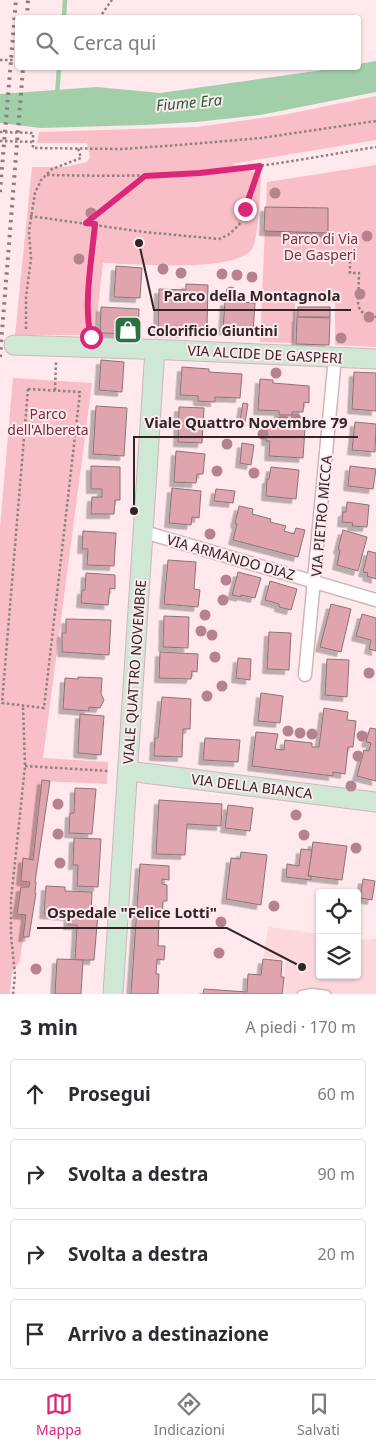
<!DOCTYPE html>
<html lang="it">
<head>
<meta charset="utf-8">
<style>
  :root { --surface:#fff; --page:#f2f2f3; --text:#2b2b33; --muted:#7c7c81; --line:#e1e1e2; --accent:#db2777 }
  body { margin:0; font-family:"Noto Sans",sans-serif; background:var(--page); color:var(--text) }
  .controls { position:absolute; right:15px; bottom:15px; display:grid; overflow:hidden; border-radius:5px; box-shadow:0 1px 4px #0004 }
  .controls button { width:45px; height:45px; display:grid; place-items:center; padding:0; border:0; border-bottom:1px solid var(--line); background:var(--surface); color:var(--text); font:25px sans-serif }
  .stop { position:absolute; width:15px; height:15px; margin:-11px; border:4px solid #db2777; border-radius:50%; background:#fff }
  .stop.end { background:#db2777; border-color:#fff; box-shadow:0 1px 5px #0008 }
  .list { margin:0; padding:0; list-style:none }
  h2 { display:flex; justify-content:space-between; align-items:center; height:65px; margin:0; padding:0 20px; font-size:21px }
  h2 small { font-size:16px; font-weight:400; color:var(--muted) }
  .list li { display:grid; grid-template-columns:32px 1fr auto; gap:15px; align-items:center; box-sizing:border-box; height:70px; margin:0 10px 10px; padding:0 10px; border:1px solid var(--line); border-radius:5px }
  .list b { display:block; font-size:19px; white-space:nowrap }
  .list em { font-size:16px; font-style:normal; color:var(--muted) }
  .icon { flex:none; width:28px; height:28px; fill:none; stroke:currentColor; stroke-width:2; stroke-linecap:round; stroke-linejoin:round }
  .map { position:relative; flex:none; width:376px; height:994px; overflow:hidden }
  .search { position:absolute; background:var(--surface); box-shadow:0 1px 4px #0004; left:15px; right:15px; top:15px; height:55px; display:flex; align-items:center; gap:12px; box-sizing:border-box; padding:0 18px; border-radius:5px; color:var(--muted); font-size:19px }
  .sheet { height:385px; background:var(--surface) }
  nav { display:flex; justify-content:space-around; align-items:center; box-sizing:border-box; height:70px; border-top:1px solid var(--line); background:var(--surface); font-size:14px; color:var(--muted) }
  nav a { display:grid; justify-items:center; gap:2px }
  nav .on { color:var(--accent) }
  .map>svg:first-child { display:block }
  .built { fill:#fcd8dd }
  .green { fill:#f9bfc8 }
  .water { fill:#a0cfaa }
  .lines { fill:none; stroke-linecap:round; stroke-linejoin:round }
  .stream { stroke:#a0cfaa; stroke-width:4.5 }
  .building { fill:#dfa4ad; stroke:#8b7377; filter:url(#shadow) }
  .lane-casing { stroke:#d0b6ba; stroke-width:9 }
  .street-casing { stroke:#d0b6ba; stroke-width:15 }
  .secondary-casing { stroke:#d0b6ba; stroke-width:21 }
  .path { stroke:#8f8082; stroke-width:2.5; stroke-dasharray:2.5 2.5; stroke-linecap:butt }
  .lane { stroke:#fff; stroke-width:6 }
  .street { stroke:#fff; stroke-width:12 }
  .secondary { stroke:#cee8d5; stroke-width:19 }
  .rail { stroke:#8c7d7f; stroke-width:4; stroke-dasharray:2.5 5; stroke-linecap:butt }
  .tree { fill:#b5838e }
  .route { stroke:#db2777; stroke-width:6 }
  .labels { text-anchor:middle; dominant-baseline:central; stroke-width:4; stroke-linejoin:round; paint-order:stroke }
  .park-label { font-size:14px; fill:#783041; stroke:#ffe9ec }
  .poi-label { font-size:14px; font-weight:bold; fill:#302628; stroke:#ffe9ec; text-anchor:start }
  .street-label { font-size:14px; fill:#302628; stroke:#ffe9ec }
  .water-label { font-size:15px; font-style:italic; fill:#1d6335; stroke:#ffe9ec }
  .leader { fill:none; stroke:#302628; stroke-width:2 }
  .callout-dot { fill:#302628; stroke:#ffe9ec; stroke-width:2 }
  .callout-label { font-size:15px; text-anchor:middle; font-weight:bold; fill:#302628; stroke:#ffe9ec; stroke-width:4; stroke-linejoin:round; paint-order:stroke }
</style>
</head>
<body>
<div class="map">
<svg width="376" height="994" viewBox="0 0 376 994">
  <defs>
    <filter id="shadow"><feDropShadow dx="-4.5" dy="4.5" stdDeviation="0" flood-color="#0004"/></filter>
  </defs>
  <rect width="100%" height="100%" fill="#ffe9ec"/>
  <path class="built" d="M268,927L320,934V975H357V939L369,940L376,938V994H282L286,960L264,957Z"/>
  <g class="green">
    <path d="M376,96V140L232,164L247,168L261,177C260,192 259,237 252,249C236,273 132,264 103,263L95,335H15L32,167H65L87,162L90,157L87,143H37L39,132L197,127L283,115Z"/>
    <path d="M376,165V347L335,345V303L295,302L294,343L260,342L267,182Z"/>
    <path d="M13,378L92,383L43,758L108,762L107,784L42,781L20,961L12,972L10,994H0V527Z"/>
  </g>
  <path class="water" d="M376,61V92L260,115L196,122L144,125L41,128L0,123V94L97,87L160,93L337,68H358L359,64Z"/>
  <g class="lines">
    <g class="stream">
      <path d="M64,18L65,0"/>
      <path d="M57,96L59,68"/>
    </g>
  </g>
  <g class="building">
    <path d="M265,207L328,208V233L264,231Z"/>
    <path d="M116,266L142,268L140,298L114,297Z"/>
    <path d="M186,284L208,285L207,327L185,326L184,333L158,332L159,289L186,290Z"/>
    <path d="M225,301L255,303L253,332L223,330Z"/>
    <path d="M101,307L139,309L138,334L100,333Z"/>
    <rect x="298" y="307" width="32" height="10"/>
    <path d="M297,317L330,318L329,345L296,344Z"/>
    <path d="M101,360L124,362L122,392L99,390Z"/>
    <path d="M182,367L209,369V372L242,374L240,398L215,397V402L198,401V396L180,395Z"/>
    <path d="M354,372L376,373V411L352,409Z"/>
    <path d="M260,379L273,380V383L309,386V403L304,402L303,412H292V415H279V411L258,410Z"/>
    <path d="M243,403L248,404L245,422L240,421Z"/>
    <path d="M96,406L127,408L124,456L93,454Z"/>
    <path d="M179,407L204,408L202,443L178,442Z"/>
    <path d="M355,422L376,424L375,452L352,450Z"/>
    <path d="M267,425L305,428L303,458L269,456L270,441H266Z"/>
    <path d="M242,443L254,445L251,465L240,463Z"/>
    <path d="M176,451L205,454L203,474H197L196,483L174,482Z"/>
    <path d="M91,466L120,467V500H115L114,514H91L92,497H102V489H91Z"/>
    <path d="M350,466L376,469L373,489L348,486Z"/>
    <path d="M271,467L299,470L296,499L266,496L267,479H269Z"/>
    <path d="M172,488L201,491L199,518L192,517L191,525L169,523Z"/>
    <path d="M216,489L235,491L233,503L214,501Z"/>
    <path d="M347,502L369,505L367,527L352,526L353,523L342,522L343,512H346Z"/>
    <path d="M239,506L253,509L252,514L271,519L270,522L286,526L284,531L294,534L296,528L305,530L298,557L233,540L237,524L235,523Z"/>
    <path d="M343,530L367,537L358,571L337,565L340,550L338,549Z"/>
    <path d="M83,531L116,533L114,566L87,565L88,549H82Z"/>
    <path d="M368,551L376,553V579L367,576L368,573L363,572Z"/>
    <path d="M168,560L196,562L194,589L200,590L198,607L164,604Z"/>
    <path d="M238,572L261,578L255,598L241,595V597L232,595Z"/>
    <path d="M86,573L115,575V589L110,588L108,605L81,603L82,590H85Z"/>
    <path d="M270,581L297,589L291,610L279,607V604L265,600Z"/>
    <path d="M331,604L351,609L341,652L320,647Z"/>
    <path d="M362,614L376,618V651L369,649L371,640L356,636Z"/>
    <path d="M164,616L189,617L188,648L163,647Z"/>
    <path d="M66,619L111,620L109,655L62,652V633H66Z"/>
    <path d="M269,632L291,633L289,670L267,669Z"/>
    <path d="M160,652L198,654L197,672L192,671L191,679L159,678Z"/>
    <path d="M238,658L251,659L250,680L236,678Z"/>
    <path d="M327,659L349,660L347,697L325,695Z"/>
    <path d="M78,677L102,678L101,694L104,700L100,708L89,707V711L63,709L65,678L78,679Z"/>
    <path d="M261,693L283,696L280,723L258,721Z"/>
    <path d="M162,697L191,699L190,729H183L182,757L154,756L155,738H158Z"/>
    <path d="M324,708L348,712L347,720L356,721L353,747H348L345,774L333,772V776L252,766L256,732L278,734L275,749L284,750L285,740L312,743V747H319Z"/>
    <path d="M80,714L104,716L101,755L78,753Z"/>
    <path d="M370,728L376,729V781L357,776L364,750L369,751L371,743L366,742Z"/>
    <path d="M205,738L240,740L238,762L203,760Z"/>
    <path d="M42,780L50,781L35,882H36L35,893H36L29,937H23L26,915L17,914L21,887H29L30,882L21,881L23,858L33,860Z"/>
    <path d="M75,788L96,789L92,834L69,833L70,813H74Z"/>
    <path d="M159,800L222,804L221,826L187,824L185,855L156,854Z"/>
    <path d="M228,805L253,808L250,831L225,828Z"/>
    <path d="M74,838L101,839L98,887L77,886L78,865H73Z"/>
    <path d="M313,842L347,846L342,880L308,876Z"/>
    <path d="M301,849L312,850L308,876H311V880L286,877L287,864L299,866Z"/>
    <path d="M241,852L267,855L261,905L226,899L231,858L240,859Z"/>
    <path d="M140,864L169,866V880L162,879V884L167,885V901H163L162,919H159L158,946H165L164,960L157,959L156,974H159L158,994H131Z"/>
    <path d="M363,879L375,881L372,900L360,898Z"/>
    <path d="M46,886L65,887V891L92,892L91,913H98L94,960H75L77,925H68L69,916L44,914Z"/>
    <path d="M57,959L83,960L81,994H55Z"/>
    <path d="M263,959L282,961L281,977H284L282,994H203L204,989L247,992L248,974L261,975Z"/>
  </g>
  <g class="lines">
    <defs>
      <path id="lane" d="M301,994L312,992L327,994"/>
      <g id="street">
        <path d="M144,532L376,600"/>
        <path d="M305,675L335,357"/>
      </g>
      <g id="secondary">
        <path d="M14,345L170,350L376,359"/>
        <path d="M128,771L376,802"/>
        <path d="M113,994L155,349"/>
      </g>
    </defs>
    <use href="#lane" class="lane-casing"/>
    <use href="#street" class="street-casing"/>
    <use href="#secondary" class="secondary-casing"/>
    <g class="path">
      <path d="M99,18L112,0"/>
      <path d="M0,60H18"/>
      <path d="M0,132L33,133V148L122,149L179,145L261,138L376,121"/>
      <path d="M0,141L32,142"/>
      <path d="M47,175C106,176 166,177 225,170C276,165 326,155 376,147"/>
      <path d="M30,216L144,232L219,239L228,235L239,225L260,166"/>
      <path d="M87,223L145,176"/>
      <path d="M350,256V273H359L358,305C361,314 367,316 376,317"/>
      <path d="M26,329V297L31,259L29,231L35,193L41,180L52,169L81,158L78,148"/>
      <path d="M90,331L88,303L95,224"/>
      <path d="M28,389L80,392L44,708L2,703Z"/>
      <path d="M55,390L56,362"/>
      <path d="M25,766L109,771"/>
      <path d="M13,994L15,975L11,935V900L25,766L23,706"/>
    </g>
    <use href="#lane" class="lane"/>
    <use href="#street" class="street"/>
    <use href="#secondary" class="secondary"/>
    <g class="rail">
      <path d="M27,18L28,0"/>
      <path d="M0,192L16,0"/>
      <path d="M0,357L23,68"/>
    </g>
  </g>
  <g class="tree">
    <circle cx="275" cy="193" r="5.5"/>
    <circle cx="91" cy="213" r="5.5"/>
    <circle cx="367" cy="236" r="5.5"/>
    <circle cx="79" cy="259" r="5.5"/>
    <circle cx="163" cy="269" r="5.5"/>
    <circle cx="181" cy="273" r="5.5"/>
    <circle cx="222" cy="274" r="5.5"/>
    <circle cx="237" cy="275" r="5.5"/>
    <circle cx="252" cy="277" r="5.5"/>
    <circle cx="231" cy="292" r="5.5"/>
    <circle cx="360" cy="294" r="5.5"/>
    <circle cx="369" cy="317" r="5.5"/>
    <circle cx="341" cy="338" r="5.5"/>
    <circle cx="276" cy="373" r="5.5"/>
    <circle cx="296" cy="419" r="5.5"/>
    <circle cx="283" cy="420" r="5.5"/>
    <circle cx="263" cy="434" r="5.5"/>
    <circle cx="227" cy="444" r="5.5"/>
    <circle cx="217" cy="471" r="5.5"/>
    <circle cx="254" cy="473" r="5.5"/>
    <circle cx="210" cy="534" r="5.5"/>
    <circle cx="226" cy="580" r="5.5"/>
    <circle cx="223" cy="600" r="5.5"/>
    <circle cx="205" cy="615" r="5.5"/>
    <circle cx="201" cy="631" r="5.5"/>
    <circle cx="212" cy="635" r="5.5"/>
    <circle cx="215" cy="657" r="5.5"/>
    <circle cx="369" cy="673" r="5.5"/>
    <circle cx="222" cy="686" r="5.5"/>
    <circle cx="207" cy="696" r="5.5"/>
    <circle cx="288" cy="731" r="5.5"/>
    <circle cx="300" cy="733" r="5.5"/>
    <circle cx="312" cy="734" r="5.5"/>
    <circle cx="362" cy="736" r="5.5"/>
    <circle cx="358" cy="756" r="5.5"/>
    <circle cx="351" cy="786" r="5.5"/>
    <circle cx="58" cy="804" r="5.5"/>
    <circle cx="296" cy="815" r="5.5"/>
    <circle cx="58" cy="834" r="5.5"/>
    <circle cx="304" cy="835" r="5.5"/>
    <circle cx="356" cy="848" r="5.5"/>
    <circle cx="60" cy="863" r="5.5"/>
    <circle cx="274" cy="906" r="5.5"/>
    <circle cx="221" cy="922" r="5.5"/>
    <circle cx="219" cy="953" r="5.5"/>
    <circle cx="36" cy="969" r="5.5"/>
  </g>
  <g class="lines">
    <path class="route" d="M91,337C83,305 92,258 95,224L86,223L145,176L200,173L260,166L245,209"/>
  </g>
  <defs>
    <symbol id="shop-square" viewBox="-11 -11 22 22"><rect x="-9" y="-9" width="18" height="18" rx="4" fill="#297341" stroke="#ffe9ec"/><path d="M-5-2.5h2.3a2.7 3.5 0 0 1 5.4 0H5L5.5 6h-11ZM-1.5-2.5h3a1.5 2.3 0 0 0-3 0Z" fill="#fff"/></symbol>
  </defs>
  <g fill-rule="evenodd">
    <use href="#shop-square" x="112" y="314" width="32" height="32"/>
  </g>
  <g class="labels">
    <g class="park-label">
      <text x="320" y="238">Parco di Via<tspan x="320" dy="16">De Gasperi</tspan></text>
      <text x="48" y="413">Parco<tspan x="48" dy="16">dell'Albereta</tspan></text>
    </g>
    <g class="poi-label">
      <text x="147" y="330">Colorificio Giuntini</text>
    </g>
    <g class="street-label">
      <text transform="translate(265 354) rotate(3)">VIA ALCIDE DE GASPERI</text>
      <text transform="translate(321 516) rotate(-85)">VIA PIETRO MICCA</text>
      <text transform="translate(231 557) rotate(16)">VIA ARMANDO DIAZ</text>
      <text transform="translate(134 672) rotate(-86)">VIALE QUATTRO NOVEMBRE</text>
      <text transform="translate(252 786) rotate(7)">VIA DELLA BIANCA</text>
    </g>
    <g class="water-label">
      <text transform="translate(189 102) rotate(-5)">Fiume Era</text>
    </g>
  </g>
  <path class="leader" d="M139 243L154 310H351M134 511L134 437H358M302 967L227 928H37"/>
  <g class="callout-dot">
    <circle cx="139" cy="243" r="5"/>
    <circle cx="134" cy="511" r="5"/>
    <circle cx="302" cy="967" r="5"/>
  </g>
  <g class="callout-label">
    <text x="252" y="301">Parco della Montagnola</text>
    <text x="246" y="428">Viale Quattro Novembre 79</text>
    <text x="132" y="918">Ospedale "Felice Lotti"</text>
  </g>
</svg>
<div class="controls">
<button><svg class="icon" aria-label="locate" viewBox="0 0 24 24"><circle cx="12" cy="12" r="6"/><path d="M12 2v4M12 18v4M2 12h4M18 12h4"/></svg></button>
<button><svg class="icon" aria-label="layers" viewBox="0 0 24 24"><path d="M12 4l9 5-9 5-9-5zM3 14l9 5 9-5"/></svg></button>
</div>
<div class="stop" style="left:91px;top:337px"></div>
<div class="stop end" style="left:245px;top:209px"></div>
<div class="search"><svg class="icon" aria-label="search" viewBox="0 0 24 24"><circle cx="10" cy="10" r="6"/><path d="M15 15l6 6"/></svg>Cerca qui</div>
</div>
<section class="sheet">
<h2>3 min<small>A piedi · 170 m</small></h2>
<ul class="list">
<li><svg class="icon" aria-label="ahead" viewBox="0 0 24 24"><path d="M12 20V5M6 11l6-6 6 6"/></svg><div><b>Prosegui</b></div><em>60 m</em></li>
<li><svg class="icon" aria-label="right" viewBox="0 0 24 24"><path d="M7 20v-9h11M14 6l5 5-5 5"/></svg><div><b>Svolta a destra</b></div><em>90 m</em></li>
<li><svg class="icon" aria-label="right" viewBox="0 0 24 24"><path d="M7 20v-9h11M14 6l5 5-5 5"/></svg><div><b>Svolta a destra</b></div><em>20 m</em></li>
<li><svg class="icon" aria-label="arrive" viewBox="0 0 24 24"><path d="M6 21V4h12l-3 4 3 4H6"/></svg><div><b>Arrivo a destinazione</b></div></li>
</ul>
</section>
<nav>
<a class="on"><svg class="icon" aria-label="map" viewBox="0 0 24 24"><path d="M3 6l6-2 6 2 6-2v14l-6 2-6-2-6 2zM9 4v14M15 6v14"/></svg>Mappa</a>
<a><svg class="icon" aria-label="directions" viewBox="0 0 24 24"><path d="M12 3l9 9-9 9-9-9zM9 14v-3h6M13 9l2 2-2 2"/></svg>Indicazioni</a>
<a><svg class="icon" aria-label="saved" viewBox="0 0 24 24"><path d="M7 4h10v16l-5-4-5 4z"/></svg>Salvati</a>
</nav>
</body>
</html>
